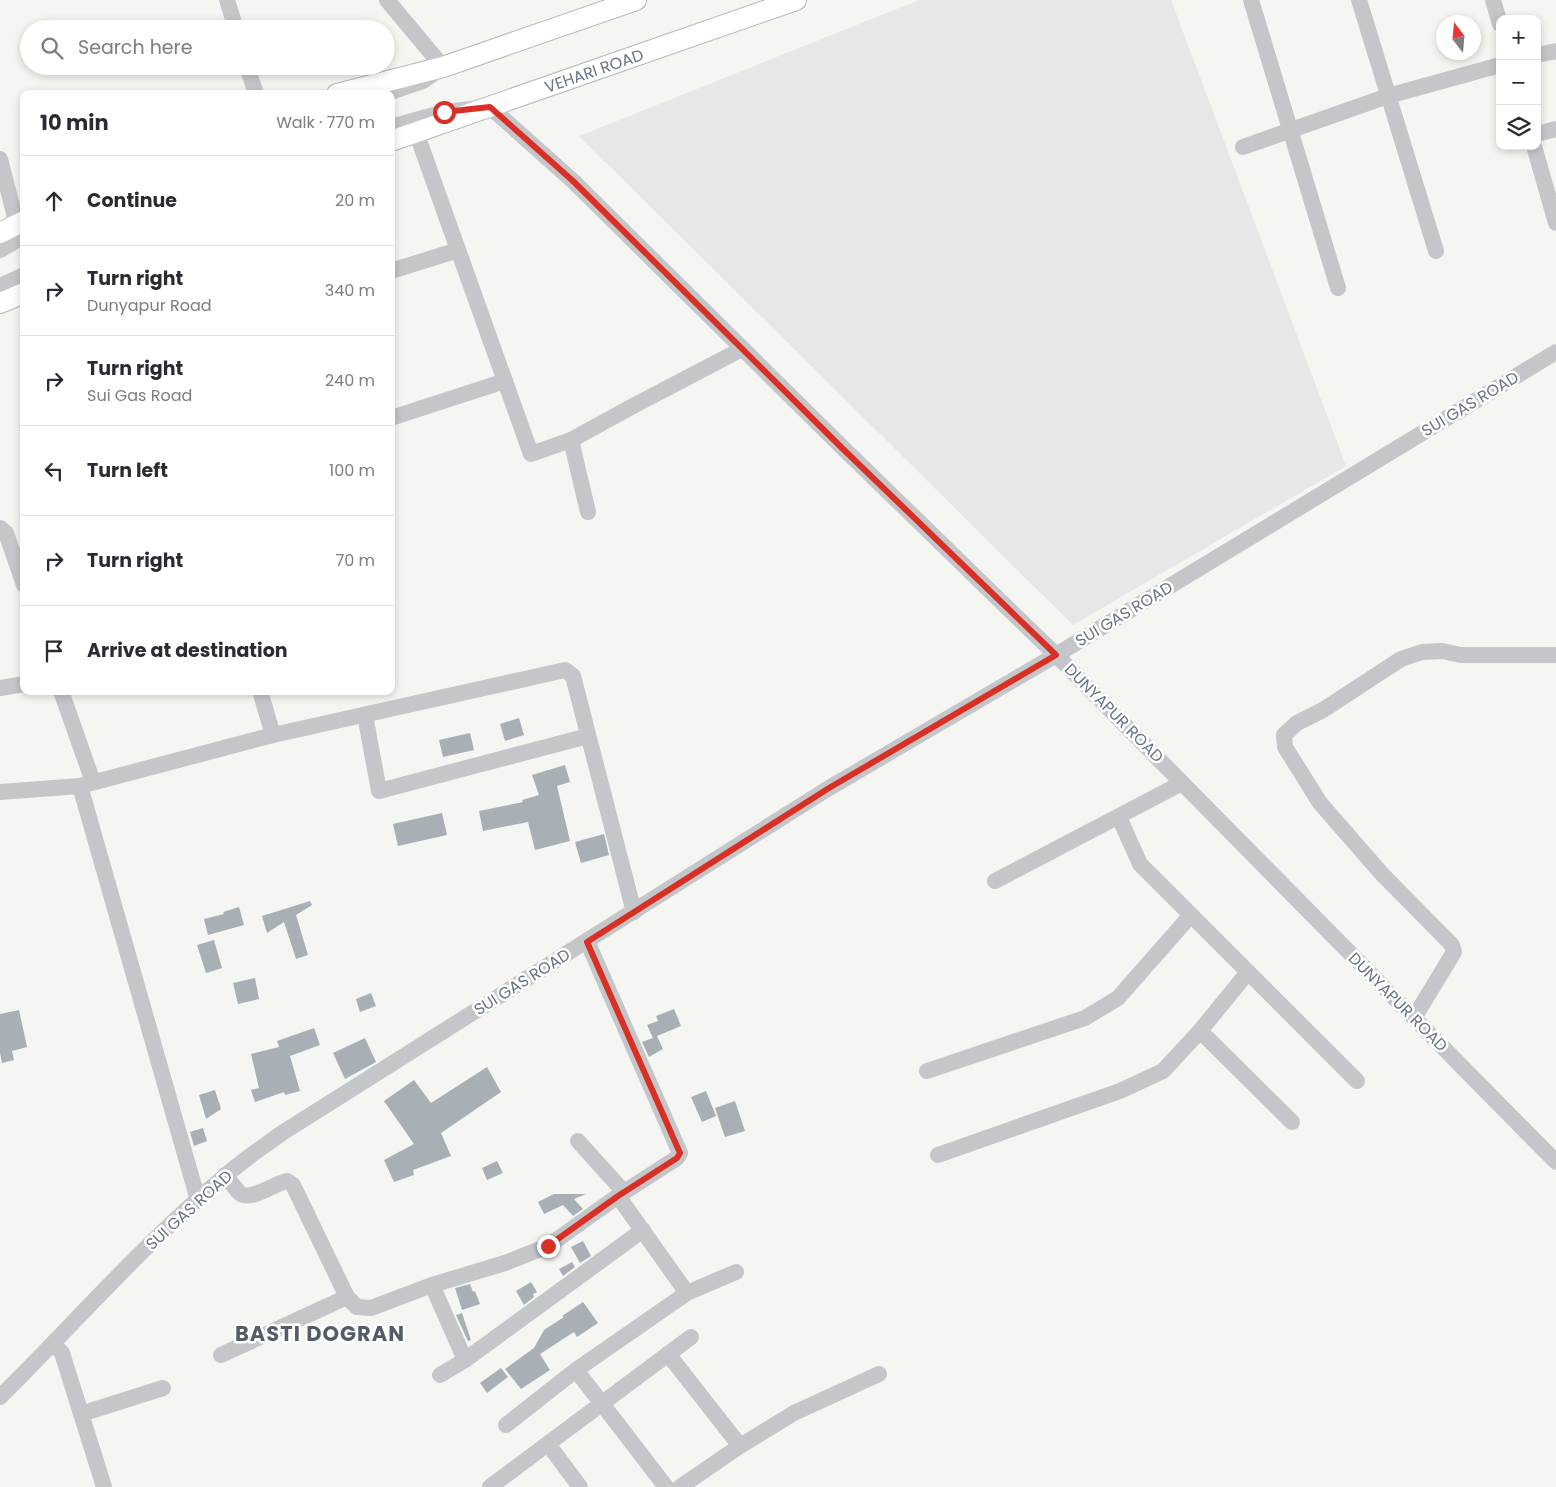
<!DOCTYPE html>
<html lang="en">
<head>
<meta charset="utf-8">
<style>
  :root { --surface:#fff; --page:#f2f2f3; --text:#2b2b33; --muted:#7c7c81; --line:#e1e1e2 }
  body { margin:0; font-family:Poppins,sans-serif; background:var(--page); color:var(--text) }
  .controls { position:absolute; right:15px; top:15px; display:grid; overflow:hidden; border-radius:10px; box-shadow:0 2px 8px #0003 }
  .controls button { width:45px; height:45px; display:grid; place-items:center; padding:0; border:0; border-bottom:1px solid var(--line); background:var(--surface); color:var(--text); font:25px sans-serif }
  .compass { position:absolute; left:1436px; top:15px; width:45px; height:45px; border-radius:50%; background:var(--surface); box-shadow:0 2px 8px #0003; rotate:344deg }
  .stop { position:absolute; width:15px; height:15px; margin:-11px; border:4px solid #d93025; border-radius:50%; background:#fff }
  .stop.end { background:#d93025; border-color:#fff; box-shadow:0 1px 5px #0008 }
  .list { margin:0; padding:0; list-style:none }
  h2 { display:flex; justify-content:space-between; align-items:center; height:65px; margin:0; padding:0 20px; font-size:21px }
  h2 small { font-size:16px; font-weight:400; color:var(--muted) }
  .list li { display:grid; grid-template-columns:32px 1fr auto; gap:15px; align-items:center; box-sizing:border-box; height:90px; padding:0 20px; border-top:1px solid var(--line) }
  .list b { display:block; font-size:19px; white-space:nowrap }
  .list p { margin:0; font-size:16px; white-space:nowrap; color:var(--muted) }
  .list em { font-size:16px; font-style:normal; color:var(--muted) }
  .icon { flex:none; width:28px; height:28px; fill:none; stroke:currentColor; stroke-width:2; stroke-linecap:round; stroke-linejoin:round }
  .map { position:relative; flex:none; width:1556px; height:1487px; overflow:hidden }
  .search { position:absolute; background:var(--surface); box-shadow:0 2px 8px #0003; left:20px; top:20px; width:375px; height:55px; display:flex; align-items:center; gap:12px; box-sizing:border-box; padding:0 18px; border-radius:28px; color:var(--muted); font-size:19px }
  .panel { position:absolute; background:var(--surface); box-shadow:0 2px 8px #0003; left:20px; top:90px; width:375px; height:605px; border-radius:10px }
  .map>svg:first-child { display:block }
  .built { fill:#e6e7e6 }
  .building { fill:#a8afb5 }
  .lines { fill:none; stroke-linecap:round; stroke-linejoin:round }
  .major-casing { stroke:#b4b8bc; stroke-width:22 }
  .minor { stroke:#c4c6ca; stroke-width:16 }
  .major { stroke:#fff; stroke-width:20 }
  .route { stroke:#d93025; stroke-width:6 }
  .labels { text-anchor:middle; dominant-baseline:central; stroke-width:5; stroke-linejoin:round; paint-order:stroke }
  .street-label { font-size:16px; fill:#667382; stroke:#fff }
  .district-label { font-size:21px; font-weight:bold; letter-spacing:1px; fill:#545d67; stroke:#fff }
</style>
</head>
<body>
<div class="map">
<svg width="1556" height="1487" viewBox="0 0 1556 1487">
  <rect width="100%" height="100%" fill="#f5f5f2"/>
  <path class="built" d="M919,0H1171L1346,466L1073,625L579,136Z"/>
  <g class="building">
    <path d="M519,718L524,735L505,741L500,724Z"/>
    <path d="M470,733L474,750L443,757L439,740Z"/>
    <path d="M565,765L570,782L557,786L570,841L535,850L528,822L483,831L479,811L523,802L522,800L539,795L532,775Z"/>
    <path d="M442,813L447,835L398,846L393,824Z"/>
    <path d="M604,834L609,855L581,863L575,842Z"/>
    <path d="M310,901L312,905L296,915L308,955L296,959L284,922L267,933L262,916Z"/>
    <path d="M239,907L244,925L208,935L204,919L224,914L223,912Z"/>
    <path d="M214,940L222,968L206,973L197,945Z"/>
    <path d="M255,978L259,999L238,1004L233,983Z"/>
    <path d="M371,993L376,1006L360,1012L356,999Z"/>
    <path d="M674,1009L681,1026L657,1036L663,1049L649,1057L642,1042L653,1038L647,1025L658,1021L656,1016Z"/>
    <path d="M19,1010L27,1047L12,1051L14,1060L2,1063L0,1053V1014Z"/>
    <path d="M314,1028L320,1045L290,1056L300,1091L285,1095L284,1092L255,1102L251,1090L259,1088L251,1054L279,1047L277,1041Z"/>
    <path d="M365,1038L376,1062L345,1079L333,1053Z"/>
    <path d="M487,1067L501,1092L441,1133L451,1156L413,1170L414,1175L394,1182L384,1160L414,1144L384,1101L414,1080L431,1103Z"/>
    <path d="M215,1090L221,1109L206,1119L199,1095Z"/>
    <path d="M706,1091L716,1116L702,1122L691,1097Z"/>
    <path d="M735,1101L745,1131L725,1137L715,1108Z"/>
    <path d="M203,1128L207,1141L194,1146L190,1132Z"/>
    <path d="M497,1161L503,1173L487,1180L482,1168Z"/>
    <path d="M554,1194H586L574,1199L583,1209L573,1216L563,1205L544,1214L538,1202Z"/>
    <path d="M583,1241L591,1256L580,1263L571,1247Z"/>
    <path d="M572,1262L575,1267L563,1276L559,1269Z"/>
    <path d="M531,1282L537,1292L533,1294L534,1297L524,1305L516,1291Z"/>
    <path d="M470,1284L473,1292L475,1291L480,1304L462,1310L455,1288Z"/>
    <path d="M583,1302L598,1323L577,1337L574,1332L540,1354L550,1370L521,1389L505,1369L534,1348L544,1330L564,1317L562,1316Z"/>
    <path d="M462,1313L471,1340L468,1341L456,1315Z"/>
    <path d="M501,1368L508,1377L487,1393L480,1383Z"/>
  </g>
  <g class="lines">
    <defs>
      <g id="major">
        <path d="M337,94L443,67L636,0"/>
        <path d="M391,141L796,0"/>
        <path d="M0,233L24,221"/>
        <path d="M0,303L24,293"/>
      </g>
    </defs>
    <use href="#major" class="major-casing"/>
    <g class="minor">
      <path d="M227,0L236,29"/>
      <path d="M1251,0L1338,288"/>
      <path d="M1359,0L1436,251"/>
      <path d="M1493,0L1500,24"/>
      <path d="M1537,55L1556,51"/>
      <path d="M247,66L256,94"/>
      <path d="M385,94L423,81L443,67L387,0"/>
      <path d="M391,127L444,112L490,107L573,181L842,447L1056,655L1556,1162"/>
      <path d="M416,132L531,454L571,440L635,405L742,349"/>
      <path d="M1537,134L1556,129"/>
      <path d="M1534,146L1556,223"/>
      <path d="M1243,147L1388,96L1500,65"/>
      <path d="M0,159L17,225"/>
      <path d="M0,250L24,236"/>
      <path d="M391,271L458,250"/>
      <path d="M0,286L24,275"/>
      <path d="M391,418L505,381"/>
      <path d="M571,440L588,512"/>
      <path d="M0,528L6,533L24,585"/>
      <path d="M0,688L24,684"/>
      <path d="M61,691L93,782"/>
      <path d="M260,691L273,735"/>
      <path d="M365,715L379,791L588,736"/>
      <path d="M80,786L198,1200"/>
      <path d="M0,792L80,786L273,735L565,670L573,676L634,912"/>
      <path d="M1119,817L1140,864L1357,1081"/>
      <path d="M995,881L1182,783"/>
      <path d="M1414,1018L1454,952L1452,945L1382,874L1320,803L1285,747L1284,735L1297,723L1323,710L1401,659L1422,652L1442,651L1461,655H1556"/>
      <path d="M1200,1031L1292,1122"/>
      <path d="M927,1071L1085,1018L1118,998L1191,915"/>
      <path d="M578,1141L624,1192"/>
      <path d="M938,1155L1120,1091L1163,1071L1200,1031L1248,972"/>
      <path d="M225,1175C230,1181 235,1189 241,1194C251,1201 276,1183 287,1181L293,1185L347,1297L357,1307L371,1308L432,1285L505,1263L548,1246L618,1196L677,1158L680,1153L587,941"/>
      <path d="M618,1196L687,1293"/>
      <path d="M432,1285L465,1360"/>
      <path d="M54,1344L62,1353L104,1487"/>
      <path d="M668,1354L740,1446"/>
      <path d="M221,1355L347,1297"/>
      <path d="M576,1370L666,1487"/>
      <path d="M440,1375L465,1360L643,1230"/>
      <path d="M0,1397C75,1323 144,1243 225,1176C243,1160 263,1147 282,1133L829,788L1056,655L1556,352"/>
      <path d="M81,1414L163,1388"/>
      <path d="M506,1425L576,1370L687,1293L736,1272"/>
      <path d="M548,1444L580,1487"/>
      <path d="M490,1487L691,1337"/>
      <path d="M680,1487L740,1446L794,1413L879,1374"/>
    </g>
    <use href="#major" class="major"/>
  </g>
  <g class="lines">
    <path class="route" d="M444,112L490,107L573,181L842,448L1056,655L829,788L587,942L680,1153L677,1158L618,1196L548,1246"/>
  </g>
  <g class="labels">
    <g class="street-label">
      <text transform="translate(594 71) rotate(-19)">VEHARI ROAD</text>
      <text transform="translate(1470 404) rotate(-31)">SUI GAS ROAD</text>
      <text transform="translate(1124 614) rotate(-31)">SUI GAS ROAD</text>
      <text transform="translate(1114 713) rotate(45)">DUNYAPUR ROAD</text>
      <text transform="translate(522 982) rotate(-32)">SUI GAS ROAD</text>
      <text transform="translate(1398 1002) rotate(45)">DUNYAPUR ROAD</text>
      <text transform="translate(189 1210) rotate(-42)">SUI GAS ROAD</text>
    </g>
    <g class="district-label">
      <text x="320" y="1333">BASTI DOGRAN</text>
    </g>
  </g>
</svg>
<div class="controls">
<button>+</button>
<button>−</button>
<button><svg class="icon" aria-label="layers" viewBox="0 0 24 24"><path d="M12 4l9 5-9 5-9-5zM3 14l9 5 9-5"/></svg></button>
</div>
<svg class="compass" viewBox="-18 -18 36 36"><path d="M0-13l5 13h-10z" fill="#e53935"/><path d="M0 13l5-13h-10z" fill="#7c7c81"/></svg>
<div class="stop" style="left:444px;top:112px"></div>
<div class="stop end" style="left:548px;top:1246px"></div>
<div class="search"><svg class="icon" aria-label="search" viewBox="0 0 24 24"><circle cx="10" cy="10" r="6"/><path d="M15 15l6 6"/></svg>Search here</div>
<section class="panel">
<h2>10 min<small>Walk · 770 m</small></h2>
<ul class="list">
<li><svg class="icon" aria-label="ahead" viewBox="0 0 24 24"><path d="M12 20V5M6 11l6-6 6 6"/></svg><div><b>Continue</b></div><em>20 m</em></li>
<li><svg class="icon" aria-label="right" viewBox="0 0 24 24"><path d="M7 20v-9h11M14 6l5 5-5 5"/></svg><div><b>Turn right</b><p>Dunyapur Road</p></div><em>340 m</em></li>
<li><svg class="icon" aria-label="right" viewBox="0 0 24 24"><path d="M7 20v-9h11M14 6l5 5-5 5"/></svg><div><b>Turn right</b><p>Sui Gas Road</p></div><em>240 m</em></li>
<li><svg class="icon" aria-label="left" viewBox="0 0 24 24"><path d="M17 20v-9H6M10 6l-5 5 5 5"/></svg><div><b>Turn left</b></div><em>100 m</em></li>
<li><svg class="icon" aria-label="right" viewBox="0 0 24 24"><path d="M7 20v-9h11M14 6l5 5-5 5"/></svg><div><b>Turn right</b></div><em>70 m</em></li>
<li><svg class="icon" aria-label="arrive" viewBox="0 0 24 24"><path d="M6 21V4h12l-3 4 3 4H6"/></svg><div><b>Arrive at destination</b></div></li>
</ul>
</section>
</div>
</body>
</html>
